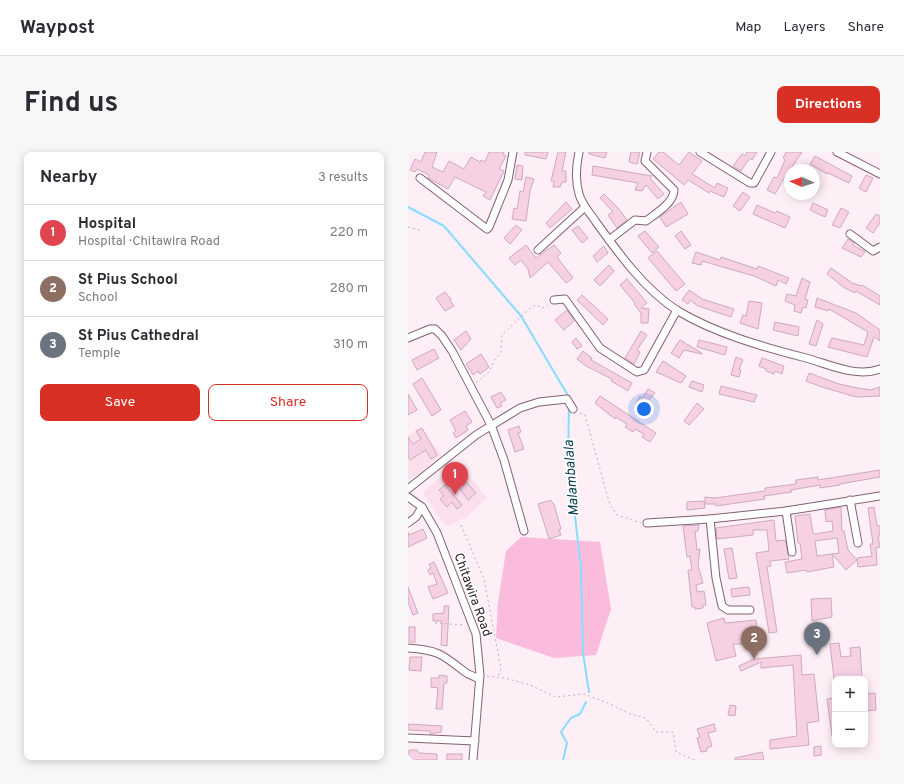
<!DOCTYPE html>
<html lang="en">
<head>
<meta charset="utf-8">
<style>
  :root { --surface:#fff; --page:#f7f7f7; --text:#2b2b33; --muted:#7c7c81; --line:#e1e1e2; --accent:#d93025 }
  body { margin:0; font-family:Overpass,sans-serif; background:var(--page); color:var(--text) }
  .controls { position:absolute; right:12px; bottom:12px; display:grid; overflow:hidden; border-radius:8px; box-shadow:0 2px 10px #0003 }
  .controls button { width:36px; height:36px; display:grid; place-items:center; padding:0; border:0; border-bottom:1px solid var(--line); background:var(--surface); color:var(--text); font:20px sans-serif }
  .compass { position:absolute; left:376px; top:12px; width:36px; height:36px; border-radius:50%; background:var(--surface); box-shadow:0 2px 10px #0003; rotate:273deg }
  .you { position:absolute; left:236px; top:257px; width:14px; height:14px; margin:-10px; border:3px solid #fff; border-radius:50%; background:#1a73e8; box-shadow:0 0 0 6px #1a73e833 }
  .badge { display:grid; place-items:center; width:26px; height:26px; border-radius:50%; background:var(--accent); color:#fff; font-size:13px; font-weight:700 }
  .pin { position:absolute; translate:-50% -33px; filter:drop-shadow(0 1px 2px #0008) }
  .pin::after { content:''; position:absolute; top:21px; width:14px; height:12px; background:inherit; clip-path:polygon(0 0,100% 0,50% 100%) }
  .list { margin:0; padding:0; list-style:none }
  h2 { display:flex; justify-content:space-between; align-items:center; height:52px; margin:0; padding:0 16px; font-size:17px }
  h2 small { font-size:13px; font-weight:400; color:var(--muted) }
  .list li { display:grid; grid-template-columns:26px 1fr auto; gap:12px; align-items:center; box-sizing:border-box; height:56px; padding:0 16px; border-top:1px solid var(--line) }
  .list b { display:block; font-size:15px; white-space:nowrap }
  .list p { margin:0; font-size:13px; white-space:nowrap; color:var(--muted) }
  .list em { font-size:13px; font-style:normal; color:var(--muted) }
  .actions { display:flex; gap:8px; padding:12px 16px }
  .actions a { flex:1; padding:9px 0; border:1px solid var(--accent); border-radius:8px; text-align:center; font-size:14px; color:var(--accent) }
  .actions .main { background:var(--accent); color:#fff }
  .map { position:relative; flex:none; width:472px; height:608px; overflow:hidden; border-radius:8px }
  header { display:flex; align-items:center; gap:24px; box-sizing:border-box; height:56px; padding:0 20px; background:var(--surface); border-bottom:1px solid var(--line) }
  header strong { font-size:19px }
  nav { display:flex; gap:22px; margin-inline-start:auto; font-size:14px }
  .intro { display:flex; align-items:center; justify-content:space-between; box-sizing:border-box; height:96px; padding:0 24px }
  h1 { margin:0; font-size:28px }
  .button { padding:10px 18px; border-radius:8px; background:var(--accent); color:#fff; font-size:14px; font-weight:700 }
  main { display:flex; gap:24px; padding:0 24px }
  aside { flex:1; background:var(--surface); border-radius:8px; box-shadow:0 2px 10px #0003 }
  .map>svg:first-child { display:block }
  .built { fill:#fbdfec }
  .green { fill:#fbbbdc }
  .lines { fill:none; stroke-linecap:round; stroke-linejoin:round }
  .stream { stroke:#86ddff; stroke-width:2 }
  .building { fill:#f6d0e3; stroke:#ceaabc; fill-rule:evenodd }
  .minor-casing { stroke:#826172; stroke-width:9 }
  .path { stroke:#beafb6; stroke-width:1; stroke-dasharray:2 3; stroke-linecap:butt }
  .minor { stroke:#fff; stroke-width:7 }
  .labels { text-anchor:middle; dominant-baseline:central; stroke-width:3.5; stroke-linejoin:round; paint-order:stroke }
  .street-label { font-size:13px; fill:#302229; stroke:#fff }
  .water-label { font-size:14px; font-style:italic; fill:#043c4d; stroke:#fff }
</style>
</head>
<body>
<header>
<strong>Waypost</strong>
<nav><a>Map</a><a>Layers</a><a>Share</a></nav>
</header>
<div class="intro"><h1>Find us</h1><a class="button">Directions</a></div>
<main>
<aside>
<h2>Nearby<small>3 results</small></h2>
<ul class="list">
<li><span class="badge" style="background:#e0444e">1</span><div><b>Hospital</b><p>Hospital · Chitawira Road</p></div><em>220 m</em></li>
<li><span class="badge" style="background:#8d6e63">2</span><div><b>St Pius School</b><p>School</p></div><em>280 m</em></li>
<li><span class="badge" style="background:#6b7280">3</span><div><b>St Pius Cathedral</b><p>Temple</p></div><em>310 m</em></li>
</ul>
<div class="actions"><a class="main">Save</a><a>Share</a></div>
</aside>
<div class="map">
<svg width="472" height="608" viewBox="0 0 472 608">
  <rect width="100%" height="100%" fill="#feeef6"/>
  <g class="built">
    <path d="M12,276L33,302L15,319L0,328V284Z"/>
    <path d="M49,310L79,346L59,365L38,374L15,341Z"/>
  </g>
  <path class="green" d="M113,385L192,390L203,457L188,503L146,506L88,486L90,451L98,399Z"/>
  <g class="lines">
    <g class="stream">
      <path d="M0,55L36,74L113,164L162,247"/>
      <path d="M161,255L160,304L173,416L175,501L181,540"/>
      <path d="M155,608L159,591L153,580L163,566L172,562L178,550"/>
    </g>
  </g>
  <g class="building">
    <path d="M17,0H29L24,15L35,20L41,9L56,17L63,5L72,10L73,8L77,10L81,0H96L95,2L98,4L91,17L96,19L82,48L75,44L78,40L47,25L40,37L20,26L21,23L9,17L7,20L2,18L7,7L13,10Z"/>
    <path d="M117,0H140L138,7L117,3Z"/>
    <path d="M150,0H158L154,19H158V30H154L152,35H145L146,29H143Z"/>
    <path d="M181,0H199L197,6L181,2Z"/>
    <path d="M223,0H232L229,12L221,10Z"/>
    <path d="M251,0H255L271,13L281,0L294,9L284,22L307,36L309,31L320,36L316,45L302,39L301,41L280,28L276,33L245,7Z"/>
    <path d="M339,0H349L344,8L342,6L333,19L325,14L334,2L337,4Z"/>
    <path d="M378,0H394L382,18L380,26L377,25L367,42L359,38L366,25L369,26L377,8L375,6Z"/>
    <path d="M407,4L444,24L441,31L420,21L419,22L402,12Z"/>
    <path d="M109,13L115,14L114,28L107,27Z"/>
    <path d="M185,14L244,24L242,26L256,42L250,47L238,33L234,39L227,38L230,31L184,23Z"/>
    <path d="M458,23L465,26L458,40L451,36Z"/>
    <path d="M118,25L126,27L122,39L118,69L104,67L106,56L109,57L112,39L115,40Z"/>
    <path d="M335,40L342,45L332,59L325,54Z"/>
    <path d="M196,42L210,56L219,68L209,76L200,63L205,60L192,46Z"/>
    <path d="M158,50L164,57L142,76L138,71Z"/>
    <path d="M273,50L280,62L258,75L252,65Z"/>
    <path d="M405,51L420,58L417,65L402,58Z"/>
    <path d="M349,53L367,61L369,59L382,65L377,76L345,62Z"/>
    <path d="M433,56L441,60L432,76L424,73Z"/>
    <path d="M468,62L472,64V71L465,81L458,76Z"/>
    <path d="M108,73L114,78L102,92L96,86Z"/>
    <path d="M170,74L180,86L174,91L164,78Z"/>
    <path d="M237,79L251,95L244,101L230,84Z"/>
    <path d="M273,79L283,93L277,97L267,84Z"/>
    <path d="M440,87L446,91L445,93L457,100L453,105L434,96Z"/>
    <path d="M118,93L128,106L146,93L153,101L149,105L165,126L158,131L140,110L122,126L120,117L113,108L107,113L101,106Z"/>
    <path d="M196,94L200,101L189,110L185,104Z"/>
    <path d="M249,99L277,132L268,139L240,106Z"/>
    <path d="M288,100L312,108L313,105L349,117L350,114L381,126L378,132L370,128L368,134L346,124L294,109L293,113L284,111Z"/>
    <path d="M201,113L206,119L192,134L186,128Z"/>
    <path d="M423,116L444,131L453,134L454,133L472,144V153L448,139L447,141L435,135L428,129L419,122Z"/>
    <path d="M394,126L402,130L397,147L400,148L398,156L395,155L393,161L386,159L387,153L377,149L379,142L388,144Z"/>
    <path d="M219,127L239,151L233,156L241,157L240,171H233V161L226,152L227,151L212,133Z"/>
    <path d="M281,138L294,147L326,157L323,165L290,154L282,148L280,152L274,148Z"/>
    <path d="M37,140L43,147L42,148L46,154L37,159L28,146Z"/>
    <path d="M174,143L200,167L195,173L169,148Z"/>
    <path d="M409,146L448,161L472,178V189L466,185L459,205L420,195L424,186L456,193L460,180L421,157L420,159L407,155Z"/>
    <path d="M341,149L354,151L350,177L332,171L335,163L338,164Z"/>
    <path d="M159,158L166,169L156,178L147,168Z"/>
    <path d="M409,168L415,172L408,194L401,192Z"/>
    <path d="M367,170L391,175L390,184L365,178Z"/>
    <path d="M58,179L63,187L53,198L46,188Z"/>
    <path d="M233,179L239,183L229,198L232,200L226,212L217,206Z"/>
    <path d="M168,186L174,194L169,197L164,190Z"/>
    <path d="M272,188L294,201V202L276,198L271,206L263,201Z"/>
    <path d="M291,188L319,195L317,203L289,195Z"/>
    <path d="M26,197L31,206L9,218L4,208Z"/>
    <path d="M175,199L184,206L183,208L224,231L220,239L203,229L204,227L178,214L169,207Z"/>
    <path d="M73,202L81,215L72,222L70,219L65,223L58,212Z"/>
    <path d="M328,205L335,208L331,217L333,218L331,225L323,223Z"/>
    <path d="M354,206L376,214L374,222L367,219L366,222L358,219V217L351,214Z"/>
    <path d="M255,209L278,224L273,231L248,220Z"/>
    <path d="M401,221L431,232L450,236L463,238L472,235V244L448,245L411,234L398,229Z"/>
    <path d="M14,226L33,258L24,264L5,232Z"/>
    <path d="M284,229L296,233L294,240L281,235Z"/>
    <path d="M313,234L349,243L346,250L311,242Z"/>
    <path d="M240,237L247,241L233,257L227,253L232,244L234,246Z"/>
    <path d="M93,240L98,248L92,251L94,254L89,256L83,245Z"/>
    <path d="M0,242L9,258L0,263Z"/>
    <path d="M192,244L248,281L242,290L234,285L236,282L227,277L225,280L217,275L219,272L208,265L207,267L187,251Z"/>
    <path d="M289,251L296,257L281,273L276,269Z"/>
    <path d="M57,259L64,270L58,274L60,278L48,286L45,281L48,279L42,268Z"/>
    <path d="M111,274L113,280L110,281L116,297L107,300L100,278Z"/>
    <path d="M14,276L29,303L23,307L18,298L2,308L0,304V285L5,292L13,287L8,279Z"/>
    <path d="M472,318V325L432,332V333L412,336V333L383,338L384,340L356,344L357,347L308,354V352H297V345L307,346L357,339V336L388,332V328L410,325V328Z"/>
    <path d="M55,326L68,341L60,348L48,332Z"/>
    <path d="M37,333L54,353L49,357L44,350L39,355L32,347L36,344L31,338Z"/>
    <path d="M143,348L145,352H146L153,377L151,378L153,383L141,387L130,352Z"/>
    <path d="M296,349L297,356L279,358V350Z"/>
    <path d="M433,355L434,379H436L440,398L449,408L438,418L424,402L426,415L399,420L398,418L379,421L377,410L394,407L392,391H390L387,364L402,362L405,381L407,382L425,379L424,369L418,370L417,358ZM429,386L431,401L409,404L407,389Z"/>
    <path d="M466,355L469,374H472V384H470L472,395L468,396L469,413L450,415L449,406L464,404L462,392H465L460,356Z"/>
    <path d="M366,368L368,389L377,388L381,407L362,409L363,414L359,415L369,480L361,481L348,401L361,399L359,378H345V383L309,387L308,376Z"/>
    <path d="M291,373L290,379H287L289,398L292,397L290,414L295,431L288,433L289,440L296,439L298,453H295V456L287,457V455H284L280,418H284L282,404L279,405L275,374Z"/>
    <path d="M15,377L19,386L0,395V380L1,383Z"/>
    <path d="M324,396L329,426L321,427L316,397Z"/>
    <path d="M26,410L40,441L25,447L20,435L29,432L25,421L22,423L20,418L23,416L21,412Z"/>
    <path d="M0,435L10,461L5,463L0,450Z"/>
    <path d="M341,435L342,443L324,445L323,437Z"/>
    <path d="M423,446L424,465L404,469L403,447Z"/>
    <path d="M36,454H41L39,494L33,493L34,469H25V462L36,461Z"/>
    <path d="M316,466L317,471L348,468L349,478L338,479V492H325L328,504L308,509L299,471Z"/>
    <rect x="1" y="475" width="6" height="15"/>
    <path d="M431,491L433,505L443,504L442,496L452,495L454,527H426L422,492Z"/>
    <path d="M393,503L394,523L406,522L411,569L399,571L401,593L362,597V588L389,584L385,513L353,516V510L333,519L331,514L346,507Z"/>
    <path d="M2,505H14L13,519L1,518Z"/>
    <path d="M31,523L39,524V531H36L34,557H28L30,536L23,535V526H31Z"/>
    <path d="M467,541L468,558L457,559V542Z"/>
    <path d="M427,546V584H424L419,547Z"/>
    <path d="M322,553L328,554L327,564L320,563Z"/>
    <path d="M0,572L34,574L33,580L22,582V579H19L0,578Z"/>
    <path d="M306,572L308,579L300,581L304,594L299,596V599L293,600L289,586L292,585L289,577Z"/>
    <path d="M413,594V603L406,604V595Z"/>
    <path d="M1,598H9L11,601L29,602V608H0Z"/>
    <path d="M354,600L356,608H327V606Z"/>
    <rect x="39" y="602" width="15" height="6"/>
  </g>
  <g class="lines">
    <defs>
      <g id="minor">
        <path d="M171,0C168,14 167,28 171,42C174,53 182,61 188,70C211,102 237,138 270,159C309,182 355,195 398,206C420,212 449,226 472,217"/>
        <path d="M292,0L342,31H346L363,0"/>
        <path d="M429,0L472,22"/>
        <path d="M12,26L79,77L81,75L100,28L105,0"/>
        <path d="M442,82L465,99L472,95"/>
        <path d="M201,88L227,68L238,69C247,62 266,51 266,38L237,9L239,0"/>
        <path d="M130,98L177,55"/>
        <path d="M146,148L157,147L192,196L229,220L236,218L269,158"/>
        <path d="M0,186L22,177H27L34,184L44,199L83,273L96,308L116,379"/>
        <path d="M0,337L68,283L112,256L131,250L159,247L165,257"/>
        <path d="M0,345L14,355L29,381L68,482L72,523L65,608"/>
        <path d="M442,348L450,391"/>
        <path d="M378,359L384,400"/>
        <path d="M302,367L308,426L314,454L320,458H342"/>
        <path d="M0,371L8,365L14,355"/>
        <path d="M239,371L302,367L378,359L472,344"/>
        <path d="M0,496C30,498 34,502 57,520C61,523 66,524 71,527"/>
        <path d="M0,586L67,589"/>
      </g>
    </defs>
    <use href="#minor" class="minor-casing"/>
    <g class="path">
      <path d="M0,75L12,78"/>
      <path d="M68,231L81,220L86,209L93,200L94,183L121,157L128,153L135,156L140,153"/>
      <path d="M172,261L177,263L202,353L209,363L233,371"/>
      <path d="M53,373L76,427L93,517L90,525"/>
      <path d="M27,471L57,473"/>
      <path d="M79,524L97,526L122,533L148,545L176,542L200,551L222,562L238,566L248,580H265L268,600L287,608"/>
    </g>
    <use href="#minor" class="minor"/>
  </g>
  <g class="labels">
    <g class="street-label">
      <text transform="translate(64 443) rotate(70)">Chitawira Road</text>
    </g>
    <g class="water-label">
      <text transform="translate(164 326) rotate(-94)">Malambalala</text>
    </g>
  </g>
</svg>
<div class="controls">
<button>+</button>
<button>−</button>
</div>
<svg class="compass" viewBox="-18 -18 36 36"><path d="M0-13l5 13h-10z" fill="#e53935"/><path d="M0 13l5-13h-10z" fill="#7c7c81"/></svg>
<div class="you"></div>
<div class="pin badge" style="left:47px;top:343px;background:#e0444e">1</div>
<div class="pin badge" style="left:346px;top:507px;background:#8d6e63">2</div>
<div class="pin badge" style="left:409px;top:503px;background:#6b7280">3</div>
</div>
</main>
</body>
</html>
